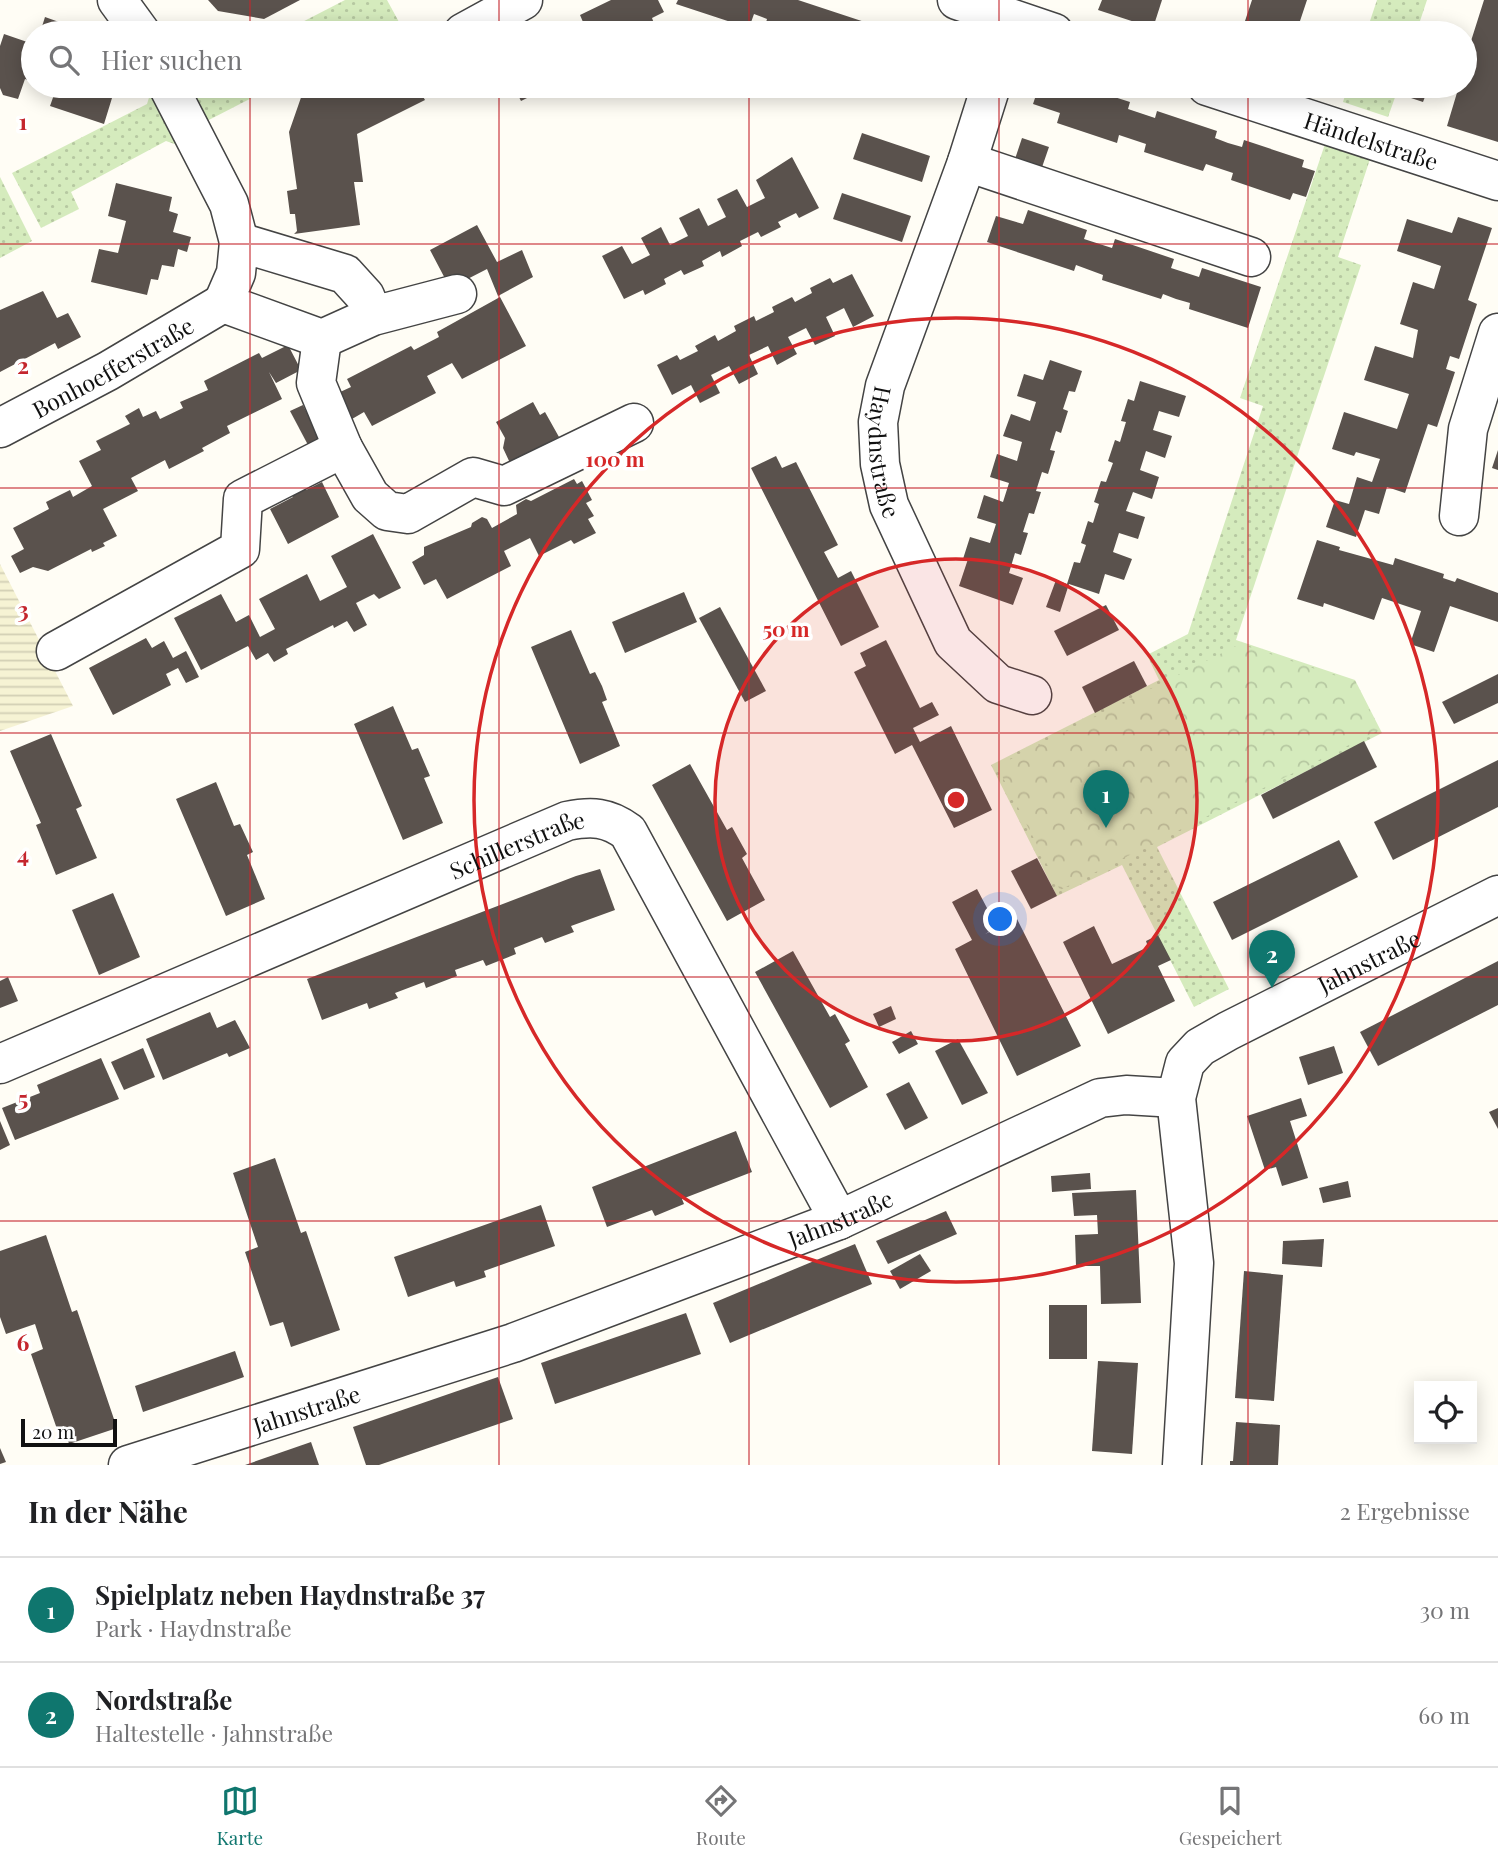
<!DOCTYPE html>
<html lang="de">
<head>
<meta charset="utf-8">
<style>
  :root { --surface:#fff; --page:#f6f6f6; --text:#202124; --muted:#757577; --line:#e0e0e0; --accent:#0f766e }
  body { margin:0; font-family:"Playfair Display",serif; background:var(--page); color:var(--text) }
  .controls { position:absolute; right:21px; bottom:21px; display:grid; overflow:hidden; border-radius:0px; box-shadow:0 4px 18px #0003 }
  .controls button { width:63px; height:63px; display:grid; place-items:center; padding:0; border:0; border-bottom:2px solid var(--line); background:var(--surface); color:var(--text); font:35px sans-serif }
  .scale { position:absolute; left:21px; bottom:18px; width:96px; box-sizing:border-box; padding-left:7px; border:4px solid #111; border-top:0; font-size:19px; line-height:24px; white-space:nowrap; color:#111; -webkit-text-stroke:5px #fff; paint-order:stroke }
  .you { position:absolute; left:1001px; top:920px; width:24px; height:24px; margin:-18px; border:5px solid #fff; border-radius:50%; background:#1a73e8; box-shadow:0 0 0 10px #1a73e833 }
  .badge { display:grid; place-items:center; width:46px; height:46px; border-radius:50%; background:var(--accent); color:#fff; font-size:23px; font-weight:700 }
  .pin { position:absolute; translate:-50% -58px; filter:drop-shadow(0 2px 4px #0008) }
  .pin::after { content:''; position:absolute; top:37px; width:24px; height:21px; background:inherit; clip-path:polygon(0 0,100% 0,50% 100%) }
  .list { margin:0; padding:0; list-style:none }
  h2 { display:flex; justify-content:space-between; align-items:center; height:91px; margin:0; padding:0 28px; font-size:30px }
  h2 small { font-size:23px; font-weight:400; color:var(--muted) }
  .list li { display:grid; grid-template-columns:46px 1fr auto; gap:21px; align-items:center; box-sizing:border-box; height:105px; padding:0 28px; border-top:2px solid var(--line) }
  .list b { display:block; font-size:26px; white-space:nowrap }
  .list p { margin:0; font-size:23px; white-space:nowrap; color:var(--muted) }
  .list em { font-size:23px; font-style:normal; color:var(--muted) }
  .icon { flex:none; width:38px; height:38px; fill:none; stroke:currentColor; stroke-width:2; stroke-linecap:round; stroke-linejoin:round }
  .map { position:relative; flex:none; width:1498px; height:1465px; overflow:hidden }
  .search { position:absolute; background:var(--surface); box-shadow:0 4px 18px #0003; left:21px; right:21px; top:21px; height:77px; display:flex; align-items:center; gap:18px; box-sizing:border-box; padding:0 24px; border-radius:38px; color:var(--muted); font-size:26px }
  .sheet { height:301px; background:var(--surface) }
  nav { display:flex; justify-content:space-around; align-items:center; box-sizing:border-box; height:98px; border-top:2px solid var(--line); background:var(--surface); font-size:19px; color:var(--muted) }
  nav a { display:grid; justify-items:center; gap:4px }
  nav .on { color:var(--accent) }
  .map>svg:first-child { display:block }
  .farmland { fill:url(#farmland-rules) }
  .grass { fill:url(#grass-dots) }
  .park { fill:url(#park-crowns) }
  .building { fill:#5a524d }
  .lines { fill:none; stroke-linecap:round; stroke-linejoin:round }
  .minor-casing { stroke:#444; stroke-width:41 }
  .minor { stroke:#fff; stroke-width:38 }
  .grid { fill:none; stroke:#c4262e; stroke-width:2; stroke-opacity:0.55 }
  .ring { fill:none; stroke:#d62828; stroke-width:3.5 }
  .labels { text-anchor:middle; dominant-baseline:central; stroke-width:7; stroke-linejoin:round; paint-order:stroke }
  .street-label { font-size:23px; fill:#111; stroke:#fff }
  .grid-label { font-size:23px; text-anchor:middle; font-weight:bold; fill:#c4262e; stroke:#fff; stroke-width:7; stroke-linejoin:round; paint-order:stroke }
  .centre { fill:#d62828; stroke:#fff; stroke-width:3.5 }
  .ring-label { font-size:21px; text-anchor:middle; font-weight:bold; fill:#d62828; stroke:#fff; stroke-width:7; stroke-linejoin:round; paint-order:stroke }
</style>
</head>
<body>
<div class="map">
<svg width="1498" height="1465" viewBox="0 0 1498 1465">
  <defs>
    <pattern id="farmland-rules" width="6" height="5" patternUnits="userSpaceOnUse" patternTransform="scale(1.75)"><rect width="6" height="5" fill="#f6f3d4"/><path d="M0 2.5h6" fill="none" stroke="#d2cfb5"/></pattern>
    <pattern id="grass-dots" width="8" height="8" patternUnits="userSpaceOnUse" patternTransform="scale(1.75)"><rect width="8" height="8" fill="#d5ebbd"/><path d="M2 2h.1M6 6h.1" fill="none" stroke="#b6c8a1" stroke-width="1.8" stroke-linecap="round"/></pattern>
    <pattern id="park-crowns" width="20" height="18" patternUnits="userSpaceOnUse" patternTransform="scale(1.75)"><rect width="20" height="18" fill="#d5ebbd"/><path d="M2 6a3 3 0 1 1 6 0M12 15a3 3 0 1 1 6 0" fill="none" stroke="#b6c8a1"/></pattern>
  </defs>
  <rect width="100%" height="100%" fill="#fffdf5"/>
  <path class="farmland" d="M0,564L73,706L0,731Z"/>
  <g class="grass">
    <path d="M345,0H387L399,22L376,33H281Z"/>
    <path d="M1377,0H1427L1416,33H1366Z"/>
    <path d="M184,86H275L203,123Z"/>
    <path d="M1348,86H1399L1388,117L1343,102Z"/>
    <path d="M152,88L183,147L166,141L71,192L79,209L41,228L12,173L147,104Z"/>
    <path d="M1325,144L1370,159L1338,257L1361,265L1236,640L1355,680L1382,733L1157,847L1229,989L1194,1007L1122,865L1057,896L991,765L1159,680L1147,655L1188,634L1263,406L1240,398Z"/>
    <path d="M0,177L32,241L0,258Z"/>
  </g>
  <path class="park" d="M1240,644L1355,682L1379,730L1060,890L997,766Z"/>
  <g class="building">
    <path d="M208,0H300L264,19L218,11Z"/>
    <path d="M611,0H658L664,12L652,18L655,26L640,33H560L583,22L580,15Z"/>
    <path d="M678,0H798L898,33H763L767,19L754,14L749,28L676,4Z"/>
    <path d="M1102,0H1162L1153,28L1098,10Z"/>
    <path d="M1252,0H1307L1296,33H1241Z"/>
    <path d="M1484,0H1498V142L1447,126L1459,86H1465V60Z"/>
    <path d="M45,17L59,22L56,30L63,33H40Z"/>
    <path d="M1201,21L1237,32L1236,33H1197Z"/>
    <path d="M4,34L33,44V82L25,79L18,99L3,95L0,88V46Z"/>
    <path d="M47,86H93L91,91L112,98L104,124L50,106L56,89Z"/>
    <path d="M305,86H417L425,100L357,134L363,182H354L360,225L294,234L297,231L295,214H290L287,191L297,189L289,132Z"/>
    <path d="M497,86H551L521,101L514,87L501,94Z"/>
    <path d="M1039,86H1080L1130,102L1128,109L1155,118L1157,111L1217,131L1215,138L1228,143L1242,147L1244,140L1304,160L1302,167L1315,171L1306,197L1293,193L1290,200L1231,180L1233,173L1206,164L1203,171L1144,152L1146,144L1119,135L1117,143L1057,123L1060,113L1033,104Z"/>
    <path d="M1398,86H1429L1423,102L1396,93Z"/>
    <path d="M862,133L930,156L922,182L853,159Z"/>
    <path d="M1022,138L1049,147L1040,173L1013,165Z"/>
    <path d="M792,157L819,208L799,218L796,213L778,222L781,227L761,237L758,232L740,241L742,246L722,257L720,251L702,261L704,266L684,275L681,270L664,279L666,284L645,295L643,290L624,299L602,256L622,246L632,264L650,255L641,238L661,227L670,245L688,236L679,218L699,208L708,226L726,217L717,199L737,189L747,207L765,198L756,180Z"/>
    <path d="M116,183L172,197L169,211L178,214L173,232L191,237L187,252L178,249L174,267L162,265L158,280L151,279L147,295L91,282L99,249L118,253L126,221L108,216Z"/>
    <path d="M842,193L911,216L902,242L833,219Z"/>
    <path d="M1028,210L1087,230L1084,239L1112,248L1115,239L1174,259L1171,268L1199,277L1202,268L1261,287L1248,328L1189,309L1190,303L1176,299L1163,294L1161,299L1102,280L1103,275L1076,265L1074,271L987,242L996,216L1023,224Z"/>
    <path d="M1458,217L1492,228L1468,300L1477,304L1459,359L1450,356L1446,369L1455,372L1437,427L1428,424L1405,493L1387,487L1379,514L1365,510L1356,537L1326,527L1335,500L1349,504L1357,477L1372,482L1380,459L1356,452L1354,456L1332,449L1344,412L1397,429L1409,394L1364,380L1375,346L1413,358L1418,330L1400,324L1413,282L1434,289L1441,266L1397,251L1407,219L1452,233Z"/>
    <path d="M477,225L497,262L522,250L533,277L498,296L487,269L450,288L430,250Z"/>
    <path d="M852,274L874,316L853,327L844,308L826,317L835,336L815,345L806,328L788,337L797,354L777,365L768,346L749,355L758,374L739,384L729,366L711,375L720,393L700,403L691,385L672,395L657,365L677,355L680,360L698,351L695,346L715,335L718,341L736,331L734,326L754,316L756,321L774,312L772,307L792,297L795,302L812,293L810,288L830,278L833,283Z"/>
    <path d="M43,291L57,318L68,313L81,337L58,349L55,343L0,372V310Z"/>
    <path d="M500,297L526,346L462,379L452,363L427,376L436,393L372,426L364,412L352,419L338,393L351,387L347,379L411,346L414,350L439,337L437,332Z"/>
    <path d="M288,345L301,370L276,383L269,372L282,399L227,426L230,433L202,448L204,451L169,469L165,460L131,478L138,491L103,509L117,536L103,543L105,546L92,552L91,549L48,571L33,567L20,573L11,556L24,549L13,528L49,509L46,502L70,490L73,497L92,486L79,461L101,450L96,441L130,424L125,416L139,408L143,417L156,411L160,419L183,408L180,402L208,390L204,381L259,353L262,358Z"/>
    <path d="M1050,360L1082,371L1075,392L1069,391L1063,409L1068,411L1061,433L1056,431L1050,450L1055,451L1048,474L1042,472L1036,491L1041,492L1034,514L1029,513L1023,532L1028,533L1021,555L1015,553L1009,573L1023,578L1013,605L959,586L968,559H963L970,537L990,543L996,524L977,518L984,495L1003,502L1009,483L990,477L997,454L1017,461L1022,442L1003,436L1011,414L1030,421L1036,402L1017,396L1024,374L1043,380Z"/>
    <path d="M1140,381L1186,396L1179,417L1159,411L1153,430L1172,436L1165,458L1146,451L1140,470L1159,477L1152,499L1133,492L1126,511L1145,517L1138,539L1119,533L1113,552L1132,559L1124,580L1105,574L1099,594L1069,584L1060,612L1046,607L1056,580L1067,584L1074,562L1080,563L1086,545L1081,543L1088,521L1093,523L1099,504L1094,502L1101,481L1106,482L1113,463L1108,461L1115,440L1120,442L1126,422L1121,421L1128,399L1134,401Z"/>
    <path d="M533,402L540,415L545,412L559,437L510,463L503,448L505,438L496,422Z"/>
    <path d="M303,405L320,439L308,445L290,411Z"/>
    <path d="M1498,450V470L1492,468Z"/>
    <path d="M776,456L782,468L796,462L838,545L824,552L838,578L851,571L879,627L841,646L751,468Z"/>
    <path d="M574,479L577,484L582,481L592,500L586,503L594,516L588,519L596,533L574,544L571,540L539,556L530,538L504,551L511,566L447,599L436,579L424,585L412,562L424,555V547L471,527L472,523L482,517L487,519L492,528L517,514L516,505L526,499L531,501Z"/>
    <path d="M322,482L339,517L288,544L270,509L293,497L289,489L302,483L306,490Z"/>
    <path d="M373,534L401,588L379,599L374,594L356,603L367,625L354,632L347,621L334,628L333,625L286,649L288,654L274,662L268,653L256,660L248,646L201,670L174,618L221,594L236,622L249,615L260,637L275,629L259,599L307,574L320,601L347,587L331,556Z"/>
    <path d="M1317,540L1340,547L1339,550L1393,565L1395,558L1444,574L1443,578L1455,582L1457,578L1498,593V622L1450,606L1434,652L1410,644L1421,611L1382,598L1374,620L1324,603L1323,607L1297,599Z"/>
    <path d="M684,592L697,622L625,653L612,622Z"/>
    <path d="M1106,605L1119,630L1067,656L1054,631Z"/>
    <path d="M720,607L766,691L745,702L699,618Z"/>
    <path d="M571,630L590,674L595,672L602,686L607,700L602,702L620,746L580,764L531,647Z"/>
    <path d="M146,638L152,648L164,641L173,658L186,651L199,677L186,683L178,668L166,674L171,685L113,715L89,668Z"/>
    <path d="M886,640L920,708L932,702L939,715L913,728L920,742L951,726L992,810L954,828L912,745L895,754L854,672L866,666L860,653Z"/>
    <path d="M1134,661L1147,686L1095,713L1082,687Z"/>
    <path d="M1498,674V703L1454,724L1442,702Z"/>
    <path d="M393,706L412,750L418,748L430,776L424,778L443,823L403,840L354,724Z"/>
    <path d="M51,734L82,806L76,809L97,858L56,875L36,825L41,823L10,751Z"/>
    <path d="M1364,741L1377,767L1273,819L1261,795Z"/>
    <path d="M1498,760V807L1393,860L1374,822Z"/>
    <path d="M690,764L727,830L732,827L747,854L742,858L765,900L727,921L652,785Z"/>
    <path d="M216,782L234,826L240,824L253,852L247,855L265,899L226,916L176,799Z"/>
    <path d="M1339,840L1358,877L1232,940L1213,902Z"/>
    <path d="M1037,858L1057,896L1031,909L1011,871Z"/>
    <path d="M600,869L615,910L571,926L574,932L558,938L545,943L542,937L514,948L516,954L486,966L483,960L455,970L457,976L426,988L424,982L395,993L398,998L382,1004L369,1009L367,1003L322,1020L307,979L576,876Z"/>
    <path d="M977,889L997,927L985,934L1017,919L1081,1046L1017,1076L955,949L972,940L952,902Z"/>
    <path d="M113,893L140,957L99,975L72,910Z"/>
    <path d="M1094,926L1112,964L1148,947L1146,941L1158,935L1171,960L1158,966L1175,1001L1108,1034L1063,942Z"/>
    <path d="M793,951L830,1017L835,1014L850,1041L845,1044L868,1087L830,1108L755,972Z"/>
    <path d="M1498,961V1005L1378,1066L1360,1032Z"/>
    <path d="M8,977L18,1001L0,1008V981Z"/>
    <path d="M891,1006L896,1019L879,1027L873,1014Z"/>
    <path d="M210,1012L217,1028L235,1020L250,1048L229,1057L227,1053L163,1080L146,1039Z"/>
    <path d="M911,1031L918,1044L899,1054L892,1042Z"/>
    <path d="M958,1039L988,1093L962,1105L935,1051Z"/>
    <path d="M1334,1046L1343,1073L1308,1085L1299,1057Z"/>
    <path d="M143,1048L155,1077L124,1090L111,1062Z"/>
    <path d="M101,1058L119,1099L15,1140L2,1108L40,1093L37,1085Z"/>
    <path d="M909,1082L928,1118L905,1130L886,1094Z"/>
    <path d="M1301,1098L1307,1116L1290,1121L1308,1178L1282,1186L1276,1167L1265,1170L1247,1116Z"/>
    <path d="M1498,1108V1129L1489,1112Z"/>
    <path d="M0,1121L10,1145L0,1150Z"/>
    <path d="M736,1131L752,1172L682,1199L684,1204L655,1216L652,1210L607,1227L592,1187Z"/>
    <path d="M275,1158L301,1233L306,1231L340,1330L291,1347L283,1322L270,1326L245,1252L258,1247L233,1173Z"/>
    <path d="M1090,1173L1091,1189L1052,1192L1051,1176Z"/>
    <path d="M1348,1181L1351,1197L1323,1203L1319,1188Z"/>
    <path d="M1136,1190L1141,1303L1101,1304L1100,1266H1076L1075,1235L1098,1234L1097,1215L1074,1216L1072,1193Z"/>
    <path d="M541,1205L555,1246L484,1271L486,1277L456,1287L454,1281L408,1297L394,1257Z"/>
    <path d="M946,1211L957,1234L888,1264L876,1241Z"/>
    <path d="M46,1235L72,1312L77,1310L117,1428L69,1444L64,1426L57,1429L31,1354L43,1349L35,1324L6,1334L0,1317V1251Z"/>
    <path d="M1324,1239L1322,1267L1282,1264L1283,1241Z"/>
    <path d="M855,1244L872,1284L730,1343L713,1303Z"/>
    <path d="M920,1254L931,1271L900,1289L890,1271Z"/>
    <path d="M1244,1271L1283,1275L1274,1401L1235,1398Z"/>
    <rect x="1049" y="1305" width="38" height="54"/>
    <path d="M686,1313L701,1354L555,1404L541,1363Z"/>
    <path d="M235,1351L244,1377L143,1412L135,1386Z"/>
    <path d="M1098,1361L1138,1363L1132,1454L1092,1451Z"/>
    <path d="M498,1377L513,1419L379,1465H366L353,1427Z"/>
    <path d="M1236,1422L1280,1425L1278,1465H1230V1461H1233Z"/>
    <path d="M311,1442L319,1465H245Z"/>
    <path d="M0,1448L6,1462L0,1464Z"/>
  </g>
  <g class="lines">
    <defs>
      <g id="minor">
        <path d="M117,0L141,33"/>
        <path d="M957,0L1054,33"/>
        <path d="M463,33L523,0"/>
        <path d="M168,86L229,204L239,242"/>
        <path id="s1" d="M991,86L967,162L885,386L878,422L880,464L889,505L953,642L998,684L1032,695"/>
        <path id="s2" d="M1207,86L1498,181"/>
        <path d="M967,162L1251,257"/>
        <path d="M373,316L365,296L345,274L239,242L236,273L223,303L322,339L373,316L457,294"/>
        <path d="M322,339L316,383L343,448L370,496L387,511L408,514L473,477L504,486L634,423"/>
        <path id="s3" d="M0,428L108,371L223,303"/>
        <path d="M1459,516L1468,429L1498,333"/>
        <path d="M56,651L240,549L243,499L343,448"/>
        <path id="s4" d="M0,1064L567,821C592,816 608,817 628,832L839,1220"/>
        <path id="s5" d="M128,1465L513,1343L839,1220L1100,1098L1126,1095L1176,1098"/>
        <path id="s6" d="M1182,1465L1194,1263L1176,1098L1185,1063L1200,1047L1228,1031L1498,895"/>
      </g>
    </defs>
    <use href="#minor" class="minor-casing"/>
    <use href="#minor" class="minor"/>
  </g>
  <path class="grid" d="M250,0V33M499,0V33M749,0V33M999,0V33M1248,0V33M250,86V1465M499,86V1465M749,86V1465M999,86V1465M1248,86V1465M0,244H1498M0,488H1498M0,733H1498M0,977H1498M0,1221H1498"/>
  <circle cx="956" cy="800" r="241" fill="#d62828" fill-opacity=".12"/>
  <g class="ring">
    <circle cx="956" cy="800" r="241"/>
    <circle cx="956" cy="800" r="482"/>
  </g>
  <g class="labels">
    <g class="street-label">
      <text stroke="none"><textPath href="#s2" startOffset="173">Händelstraße</textPath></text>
      <text stroke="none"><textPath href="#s3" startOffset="128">Bonhoefferstraße</textPath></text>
      <text stroke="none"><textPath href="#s1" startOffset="385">Haydnstraße</textPath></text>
      <text stroke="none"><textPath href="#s4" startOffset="562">Schillerstraße</textPath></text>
      <text stroke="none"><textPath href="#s6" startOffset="616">Jahnstraße</textPath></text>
      <text stroke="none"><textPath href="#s5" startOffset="754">Jahnstraße</textPath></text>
      <text stroke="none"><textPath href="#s5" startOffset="187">Jahnstraße</textPath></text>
    </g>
  </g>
  <g class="grid-label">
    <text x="23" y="130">1</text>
    <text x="23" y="374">2</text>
    <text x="23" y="618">3</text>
    <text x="23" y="863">4</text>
    <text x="23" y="1107">5</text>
    <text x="23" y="1351">6</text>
  </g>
  <circle cx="956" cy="800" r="10" class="centre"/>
  <g class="ring-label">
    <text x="615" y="467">100 m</text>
    <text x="786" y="637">50 m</text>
  </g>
</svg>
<div class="controls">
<button><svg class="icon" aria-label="locate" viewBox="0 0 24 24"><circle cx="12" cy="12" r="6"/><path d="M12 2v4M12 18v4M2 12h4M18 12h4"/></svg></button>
</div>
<div class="scale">20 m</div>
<div class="you"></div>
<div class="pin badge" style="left:1106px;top:828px">1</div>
<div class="pin badge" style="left:1272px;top:988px">2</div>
<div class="search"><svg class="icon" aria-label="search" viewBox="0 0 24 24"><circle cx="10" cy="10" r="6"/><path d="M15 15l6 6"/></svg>Hier suchen</div>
</div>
<section class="sheet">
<h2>In der Nähe<small>2 Ergebnisse</small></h2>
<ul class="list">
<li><span class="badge">1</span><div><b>Spielplatz neben Haydnstraße 37</b><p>Park · Haydnstraße</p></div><em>30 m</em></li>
<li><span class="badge">2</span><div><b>Nordstraße</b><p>Haltestelle · Jahnstraße</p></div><em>60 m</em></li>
</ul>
</section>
<nav>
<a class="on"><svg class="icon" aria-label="map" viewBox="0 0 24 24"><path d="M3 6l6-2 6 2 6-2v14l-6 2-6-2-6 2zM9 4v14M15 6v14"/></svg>Karte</a>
<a><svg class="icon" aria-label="directions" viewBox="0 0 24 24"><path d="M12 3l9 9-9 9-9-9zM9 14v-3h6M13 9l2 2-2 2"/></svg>Route</a>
<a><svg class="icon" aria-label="saved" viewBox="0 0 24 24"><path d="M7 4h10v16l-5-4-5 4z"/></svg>Gespeichert</a>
</nav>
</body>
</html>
